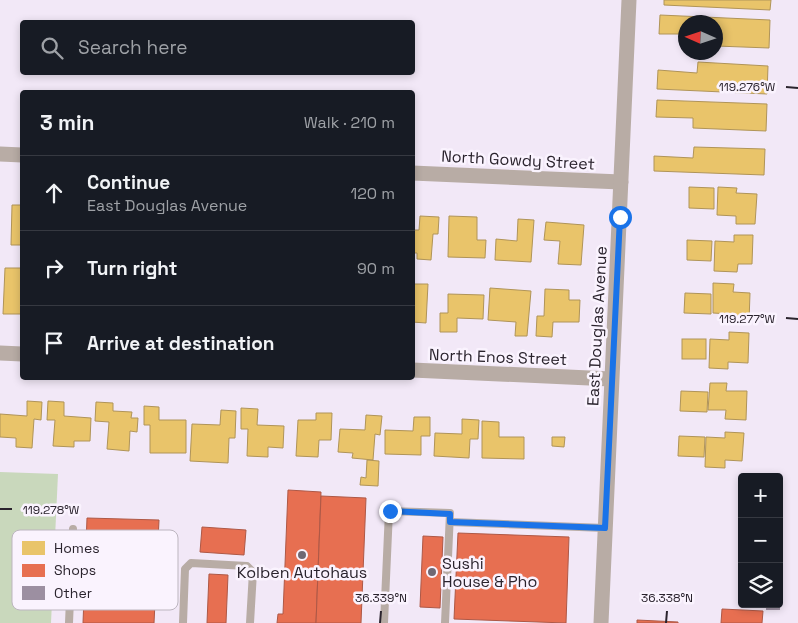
<!DOCTYPE html>
<html lang="en">
<head>
<meta charset="utf-8">
<style>
  :root { --surface:#171b24; --page:#20242c; --text:#f1f3f6; --muted:#9ea1a6; --line:#363941 }
  body { margin:0; font-family:"Space Grotesk",sans-serif; background:var(--page); color:var(--text) }
  .controls { position:absolute; right:15px; bottom:15px; display:grid; overflow:hidden; border-radius:5px; box-shadow:0 2px 8px #0003 }
  .controls button { width:45px; height:45px; display:grid; place-items:center; padding:0; border:0; border-bottom:1px solid var(--line); background:var(--surface); color:var(--text); font:25px sans-serif }
  .compass { position:absolute; left:678px; top:15px; width:45px; height:45px; border-radius:50%; background:var(--surface); box-shadow:0 2px 8px #0003; rotate:273deg }
  .stop { position:absolute; width:15px; height:15px; margin:-11px; border:4px solid #1a73e8; border-radius:50%; background:#fff }
  .stop.end { background:#1a73e8; border-color:#fff; box-shadow:0 1px 5px #0008 }
  .list { margin:0; padding:0; list-style:none }
  h2 { display:flex; justify-content:space-between; align-items:center; height:65px; margin:0; padding:0 20px; font-size:21px }
  h2 small { font-size:16px; font-weight:400; color:var(--muted) }
  .list li { display:grid; grid-template-columns:32px 1fr auto; gap:15px; align-items:center; box-sizing:border-box; height:75px; padding:0 20px; border-top:1px solid var(--line) }
  .list b { display:block; font-size:19px; white-space:nowrap }
  .list p { margin:0; font-size:16px; white-space:nowrap; color:var(--muted) }
  .list em { font-size:16px; font-style:normal; color:var(--muted) }
  .icon { flex:none; width:28px; height:28px; fill:none; stroke:currentColor; stroke-width:2; stroke-linecap:round; stroke-linejoin:round }
  .map { position:relative; flex:none; width:798px; height:623px; overflow:hidden }
  .search { position:absolute; background:var(--surface); box-shadow:0 2px 8px #0003; left:20px; top:20px; width:395px; height:55px; display:flex; align-items:center; gap:12px; box-sizing:border-box; padding:0 18px; border-radius:5px; color:var(--muted); font-size:19px }
  .panel { position:absolute; background:var(--surface); box-shadow:0 2px 8px #0003; left:20px; top:90px; width:395px; height:290px; border-radius:5px }
  .map>svg:first-child { display:block }
  .green { fill:#c9d8bc }
  .homes { fill:#e9c46a; stroke:#b09458 }
  .shops { fill:#e76f51; stroke:#ae5846 }
  .building { fill:#9c8fa1 }
  .lines { fill:none; stroke-linecap:round; stroke-linejoin:round }
  .lane { stroke:#b8aca5; stroke-width:8 }
  .street { stroke:#b8aca5; stroke-width:15 }
  .route { stroke:#1a73e8; stroke-width:6 }
  .ticks { fill:none; stroke:#2a232d; stroke-width:2 }
  .poi-dot { fill:#706874; stroke:#faf3fe; stroke-width:2 }
  .labels { text-anchor:middle; dominant-baseline:central; stroke-width:5; stroke-linejoin:round; paint-order:stroke }
  .street-label { font-size:16px; fill:#2a232d; stroke:#faf3fe }
  .poi-label { font-size:16px; fill:#2a232d; stroke:#faf3fe; text-anchor:start }
  .key { fill:#faf3fe; stroke:#bcb5bf; stroke-width:1 }
  .key-label { font-size:14px; fill:#2a232d }
  .ticks-label { font-size:12px; text-anchor:middle; fill:#2a232d; stroke:#faf3fe; stroke-width:5; stroke-linejoin:round; paint-order:stroke }
</style>
</head>
<body>
<div class="map">
<svg width="798" height="623" viewBox="0 0 798 623">
  <rect width="100%" height="100%" fill="#f2e8f7"/>
  <path class="green" d="M0,472L58,474L51,623H0Z"/>
  <g class="homes">
    <path d="M664,0H771L770,10L664,5Z"/>
    <path d="M660,15L770,20L769,48L716,46V22H686V34H659Z"/>
    <path d="M698,62L768,66L767,94L657,89L658,70L697,73Z"/>
    <path d="M657,100L767,104L766,131L693,128V118L656,117Z"/>
    <path d="M694,147L765,149L764,175L654,171V156L693,158Z"/>
    <path d="M689,187L714,188V209L689,208Z"/>
    <path d="M718,187L737,188L736,193L757,194L755,224H736V216L717,215Z"/>
    <path d="M12,205H22V245H11Z"/>
    <path d="M420,216L439,217L438,234H433L431,260L417,259V253H412V230H419Z"/>
    <path d="M449,216L477,217V240H486L485,258L448,257Z"/>
    <path d="M518,219L534,220L531,262L495,260L496,239L517,241Z"/>
    <path d="M546,222L584,225L581,265L558,264L560,241L544,240Z"/>
    <path d="M734,235H753L752,264H738L737,272L714,271L715,241L734,242Z"/>
    <path d="M687,240L712,241L711,261L687,260Z"/>
    <path d="M5,268H22V314H3Z"/>
    <path d="M713,283L734,284L733,292L750,293L749,322L730,321V314L713,313Z"/>
    <path d="M412,284H428L426,323L412,322Z"/>
    <path d="M490,288L531,291L527,336H515L516,322L488,320Z"/>
    <path d="M545,289L569,290V300H580L579,322H553L552,337L536,336L537,316H544Z"/>
    <path d="M685,293L711,294V314L684,313Z"/>
    <path d="M448,294L484,295L483,319L457,318V332H440V313H448Z"/>
    <path d="M729,332L749,333L748,363L728,362V369L709,368L710,339L729,340Z"/>
    <rect x="682" y="339" width="24" height="20"/>
    <path d="M710,383H727L726,391H747L746,420L725,419L726,410H708Z"/>
    <path d="M681,391L708,392L707,412L680,411Z"/>
    <path d="M27,401L42,402L41,420L34,419L32,448L16,447V438L0,437V414L27,416Z"/>
    <path d="M48,401L64,402V416L91,418L90,441H74V447L53,446L55,420H47Z"/>
    <path d="M96,402L113,403V411L132,412L131,418H138L137,432L130,431L129,451L107,449L109,422L95,421Z"/>
    <path d="M144,406L159,407V420H186V453H150V425H144Z"/>
    <path d="M241,408L258,409L257,425L284,426L283,448L268,447V457L247,456L248,429H241Z"/>
    <path d="M221,410L236,411L235,438H229L228,463L190,461L192,424L220,425Z"/>
    <path d="M316,413H332L331,440H319L318,457L296,456L298,420H316Z"/>
    <path d="M366,415L382,416L380,435L375,434L373,460L352,458L353,453L338,452L340,429L365,430Z"/>
    <path d="M414,417H430V436H421V455L385,454V430L413,431Z"/>
    <path d="M462,419L479,420L478,439H470L469,458L434,456L435,433L462,434Z"/>
    <path d="M482,421L499,422V437H524V459L482,458Z"/>
    <path d="M725,432L744,433L742,461L725,460V468L705,467L706,437L725,438Z"/>
    <path d="M679,436L705,437L704,457L678,456Z"/>
    <path d="M552,437H565L564,447L552,446Z"/>
    <path d="M367,460L379,461L378,486L360,485L361,477L366,478Z"/>
  </g>
  <g class="shops">
    <path d="M288,490L321,492L316,623H277L278,614H283Z"/>
    <path d="M321,496L366,498L361,623H316Z"/>
    <path d="M87,518L159,520L154,623H83Z"/>
    <path d="M202,527L246,530L244,555L200,552Z"/>
    <path d="M458,533L569,537L566,623L454,619Z"/>
    <path d="M423,536L443,537L440,608L420,607Z"/>
    <path d="M209,574L228,575L226,623H207Z"/>
    <path d="M722,609L763,611L762,623H721Z"/>
    <path d="M637,620L678,622V623H637Z"/>
  </g>
  <rect class="building" x="766" y="604" width="14" height="6"/>
  <g class="lines">
    <g class="lane">
      <path d="M450,522L605,528"/>
      <path d="M69,623L73,529"/>
      <path d="M183,623L185,569L191,563L247,566L253,572L250,623"/>
      <path d="M384,623L389,511L450,513L445,623"/>
    </g>
    <g class="street">
      <path d="M0,154L22,155"/>
      <path d="M412,173L621,182"/>
      <path d="M0,353L22,354"/>
      <path d="M412,370L611,379"/>
      <path d="M601,623L629,0"/>
    </g>
  </g>
  <g class="lines">
    <path class="route" d="M390,511L450,514V522L605,528L620,217"/>
  </g>
  <path class="ticks" d="M786,87L798,88M786,318L798,319M0,509H12M380,623L381,611M666,623L667,611"/>
  <g class="poi-dot">
    <circle cx="302" cy="555" r="5"/>
    <circle cx="432" cy="572" r="5"/>
  </g>
  <g class="labels">
    <g class="street-label">
      <text transform="translate(518 160) rotate(3)">North Gowdy Street</text>
      <text transform="translate(597 326) rotate(-87)">East Douglas Avenue</text>
      <text transform="translate(498 357) rotate(2)">North Enos Street</text>
    </g>
    <g class="poi-label">
      <text x="442" y="563">Sushi<tspan x="442" dy="18">House &amp; Pho</tspan></text>
      <text x="302" y="572" text-anchor="middle">Kolben Autohaus</text>
    </g>
  </g>
  <rect x="12" y="530" width="166" height="80" rx="8" class="key"/>
  <rect x="22" y="541" width="23" height="14" fill="#e9c46a"/>
  <rect x="22" y="564" width="23" height="13" fill="#e76f51"/>
  <rect x="22" y="586" width="23" height="14" fill="#9c8fa1"/>
  <g class="key-label">
    <text x="54" y="553">Homes</text>
    <text x="54" y="575">Shops</text>
    <text x="54" y="598">Other</text>
  </g>
  <g class="ticks-label">
    <text x="747" y="91">119.276°W</text>
    <text x="747" y="323">119.277°W</text>
    <text x="51" y="514">119.278°W</text>
    <text x="381" y="602">36.339°N</text>
    <text x="667" y="602">36.338°N</text>
  </g>
</svg>
<div class="controls">
<button>+</button>
<button>−</button>
<button><svg class="icon" aria-label="layers" viewBox="0 0 24 24"><path d="M12 4l9 5-9 5-9-5zM3 14l9 5 9-5"/></svg></button>
</div>
<svg class="compass" viewBox="-18 -18 36 36"><path d="M0-13l5 13h-10z" fill="#e53935"/><path d="M0 13l5-13h-10z" fill="#9ea1a6"/></svg>
<div class="stop" style="left:620px;top:217px"></div>
<div class="stop end" style="left:390px;top:511px"></div>
<div class="search"><svg class="icon" aria-label="search" viewBox="0 0 24 24"><circle cx="10" cy="10" r="6"/><path d="M15 15l6 6"/></svg>Search here</div>
<section class="panel">
<h2>3 min<small>Walk · 210 m</small></h2>
<ul class="list">
<li><svg class="icon" aria-label="ahead" viewBox="0 0 24 24"><path d="M12 20V5M6 11l6-6 6 6"/></svg><div><b>Continue</b><p>East Douglas Avenue</p></div><em>120 m</em></li>
<li><svg class="icon" aria-label="right" viewBox="0 0 24 24"><path d="M7 20v-9h11M14 6l5 5-5 5"/></svg><div><b>Turn right</b></div><em>90 m</em></li>
<li><svg class="icon" aria-label="arrive" viewBox="0 0 24 24"><path d="M6 21V4h12l-3 4 3 4H6"/></svg><div><b>Arrive at destination</b></div></li>
</ul>
</section>
</div>
</body>
</html>
